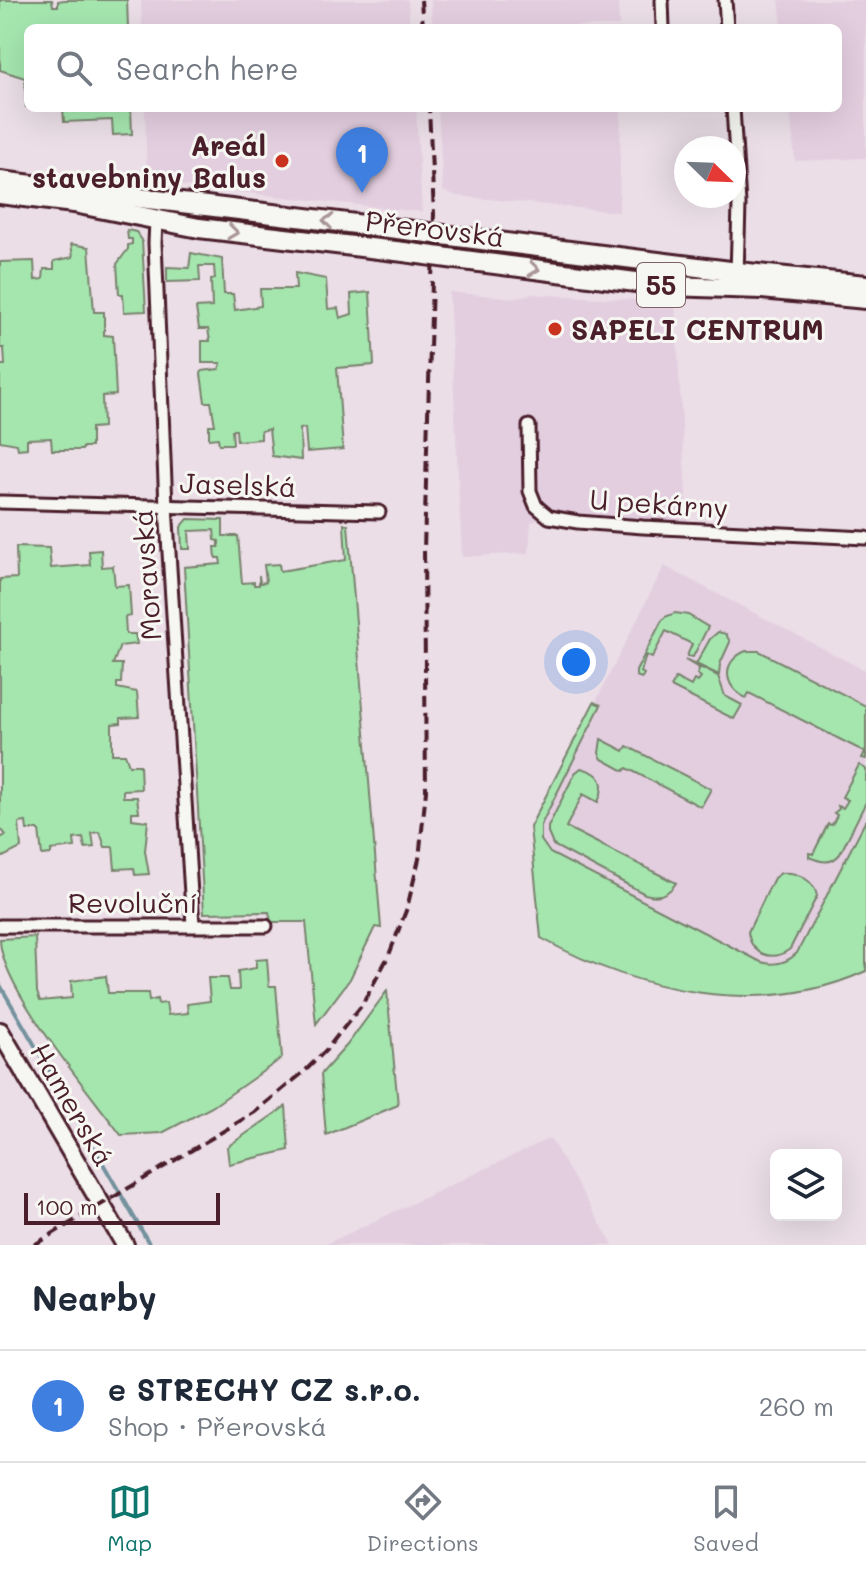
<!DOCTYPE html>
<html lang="en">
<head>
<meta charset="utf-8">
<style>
  :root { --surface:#fff; --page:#f6f6f7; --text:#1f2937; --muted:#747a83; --line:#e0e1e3; --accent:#0f766e }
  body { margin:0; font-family:Mali,sans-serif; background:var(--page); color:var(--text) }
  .controls { position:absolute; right:24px; bottom:24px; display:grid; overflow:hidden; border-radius:12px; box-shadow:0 8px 32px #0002 }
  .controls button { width:72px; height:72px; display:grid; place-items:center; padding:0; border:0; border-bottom:2px solid var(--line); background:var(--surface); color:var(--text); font:40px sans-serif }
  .compass { position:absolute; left:674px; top:136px; width:72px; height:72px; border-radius:50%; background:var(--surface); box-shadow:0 8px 32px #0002; rotate:113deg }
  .scale { position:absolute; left:24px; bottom:20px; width:196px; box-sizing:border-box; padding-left:8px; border:4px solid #4a1f2b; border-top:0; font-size:22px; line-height:28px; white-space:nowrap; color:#4a1f2b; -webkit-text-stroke:6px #f6f6f2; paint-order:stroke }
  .you { position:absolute; left:576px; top:662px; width:28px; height:28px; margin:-20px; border:6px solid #fff; border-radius:50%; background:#1a73e8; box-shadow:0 0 0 12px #1a73e833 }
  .badge { display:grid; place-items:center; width:52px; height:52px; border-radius:50%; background:var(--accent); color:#fff; font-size:26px; font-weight:700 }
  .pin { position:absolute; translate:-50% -66px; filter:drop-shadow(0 2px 4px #0008) }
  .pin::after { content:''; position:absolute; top:42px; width:28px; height:24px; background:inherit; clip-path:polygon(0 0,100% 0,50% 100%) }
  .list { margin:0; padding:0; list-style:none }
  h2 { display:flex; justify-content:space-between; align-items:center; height:104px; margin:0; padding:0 32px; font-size:34px }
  h2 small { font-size:26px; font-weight:400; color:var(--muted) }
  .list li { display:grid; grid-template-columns:52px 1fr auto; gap:24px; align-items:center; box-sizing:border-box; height:112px; padding:0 32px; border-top:2px solid var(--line) }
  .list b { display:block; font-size:30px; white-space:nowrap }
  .list p { margin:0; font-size:26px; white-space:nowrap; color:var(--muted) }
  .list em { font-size:26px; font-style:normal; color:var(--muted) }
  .icon { flex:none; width:44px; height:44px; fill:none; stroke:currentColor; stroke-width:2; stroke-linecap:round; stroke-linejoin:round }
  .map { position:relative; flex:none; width:866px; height:1245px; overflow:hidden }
  .search { position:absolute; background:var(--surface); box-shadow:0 8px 32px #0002; left:24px; right:24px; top:24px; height:88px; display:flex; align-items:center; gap:20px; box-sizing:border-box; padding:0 28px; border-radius:12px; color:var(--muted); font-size:30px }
  .sheet { height:216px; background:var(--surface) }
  nav { display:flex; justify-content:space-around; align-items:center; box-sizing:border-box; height:112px; border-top:2px solid var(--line); background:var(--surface); font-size:22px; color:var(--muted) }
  nav a { display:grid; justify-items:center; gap:4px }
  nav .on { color:var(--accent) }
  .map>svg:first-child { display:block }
  .built { fill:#e3cee0 }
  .green { fill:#a5e6af; stroke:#78826d; stroke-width:2 }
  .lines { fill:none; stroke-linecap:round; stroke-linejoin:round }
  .stream { stroke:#73929d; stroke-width:4 }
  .street-casing { stroke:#4a1f2b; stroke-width:17 }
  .secondary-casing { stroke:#4a1f2b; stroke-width:22 }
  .primary-casing { stroke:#4a1f2b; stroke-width:24 }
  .street { stroke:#f6f6f2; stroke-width:11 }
  .secondary { stroke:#f6f6f2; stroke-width:16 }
  .primary { stroke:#f6f6f2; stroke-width:18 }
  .rail { stroke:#4a1f2b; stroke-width:4; stroke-dasharray:12 6; stroke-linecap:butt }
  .primary-bridge-casing { stroke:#4a1f2b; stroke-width:24; stroke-linecap:butt }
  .primary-bridge { stroke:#f6f6f2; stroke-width:18 }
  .oneway { stroke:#a99598 }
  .poi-dot { fill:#c8321e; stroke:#f6f6f2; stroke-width:3 }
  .labels { text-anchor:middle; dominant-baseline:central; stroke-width:6; stroke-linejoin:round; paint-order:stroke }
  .shield { fill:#f6f6f2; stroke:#7e6067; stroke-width:2 }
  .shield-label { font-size:26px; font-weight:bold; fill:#4a1f2b }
  .poi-label { font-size:28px; font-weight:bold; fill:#4a1f2b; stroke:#f6f6f2; text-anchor:end }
  .street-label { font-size:28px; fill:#4a1f2b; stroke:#f6f6f2 }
</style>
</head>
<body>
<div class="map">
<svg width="866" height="1245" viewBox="0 0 866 1245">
  <rect width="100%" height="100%" fill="#ebdee7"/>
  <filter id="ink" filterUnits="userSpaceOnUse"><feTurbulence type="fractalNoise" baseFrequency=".0125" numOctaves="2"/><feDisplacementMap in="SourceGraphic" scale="16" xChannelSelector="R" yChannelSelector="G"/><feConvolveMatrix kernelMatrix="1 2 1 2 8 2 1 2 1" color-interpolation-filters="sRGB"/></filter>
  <g filter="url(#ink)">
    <g class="built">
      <path d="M141,0H408L410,28H142Z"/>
      <path d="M431,0H618L619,26L432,28Z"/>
      <path d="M779,0H866V158L795,161L790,108H838V28H782Z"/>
      <path d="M145,108H416L422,212L147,182Z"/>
      <path d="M438,108H621L619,212L457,196L443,191Z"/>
      <path d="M449,292L516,298L531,294L675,302L688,529L549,517L531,522L529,553L462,557Z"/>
      <path d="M664,566L866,671V819L797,953L783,962H761L555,857L541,840L540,832L544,818L600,705L595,703Z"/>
      <path d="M550,1138L613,1245H324Z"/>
    </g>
    <g class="green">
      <path d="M0,0H52L53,6H58V1L64,0H127L128,28H28L26,108L25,78L0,70Z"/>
      <path d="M63,108H131L132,134L113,135L112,120L64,122Z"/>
      <path d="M127,230L136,232L142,240L146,311L124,312L123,294H119L117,264L128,249V245L132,244V239H128Z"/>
      <path d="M71,244L89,247L94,312H104V335L113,336L116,395L102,396L103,427L91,428V447H83L82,450H52L51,438L27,439V448L18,449L17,444L0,441V365H5L4,348H0V262L34,261L35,280L43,279L44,269H54V261L73,257Z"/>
      <path d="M191,253L222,259L224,294H233L235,310L261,306L260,289H296L295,273L326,279L328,309L338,308L340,318L352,314L351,294L370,292L374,365L337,368L343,449L307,452L305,428L300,429L301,460L272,456L269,429L261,431V439L237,441L236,430H232L233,444H219L218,438L209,439V425H215L211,402H205L201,374L202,371L219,369L221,363H202V341H210L208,329H199L196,308L212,307L211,280L215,279L214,266H199L200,281L167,282V267L189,268Z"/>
      <path d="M188,519L223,520V536H238L242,583L254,582V585H259V575L260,583L266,582L264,565L279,564L280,571L346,560L344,524L348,525L381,928L375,927L350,979L316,1024L306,922H271L269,912L204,913L184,567L221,564L220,558H216L215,547H219V541L215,540L214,530L189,531L190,549H182L181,527Z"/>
      <path d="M16,547L49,548L51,568L90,565L89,551L101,550L102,567L113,566L115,586L129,585L131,616L125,617L126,634H135L137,644L120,646L113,664H122L121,683H117V688L137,692L139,717L121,718V723L112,724V754H125L129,765H140L141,789L123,790V797H137L139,812H132V819L148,821L145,851L149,874L135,875L134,868L115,869L113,847H105L100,832L92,833L94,847L85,848L83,838L74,839L75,847L51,850V854L42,855L39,830H27L26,822L19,823L21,848L1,858L0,856V838L6,835L0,828V579L17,578Z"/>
      <path d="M675,613L688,615L708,627L693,657L687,656L692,644L666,631L652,658L646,655L641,672L644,674L642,678L636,676V671L661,622L665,617Z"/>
      <path d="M718,632L726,634L730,642L720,664L719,675L696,664L710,639Z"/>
      <path d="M746,651H759L866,706V759L862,758L865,752L749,693L746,698C723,687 721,661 746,651Z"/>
      <path d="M685,660L718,676L725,696L742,705L734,719L671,687L676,678L691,686L694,680L698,682L701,677L697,674L700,669Z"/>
      <path d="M594,702L601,705L541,825V840L550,853L761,962C775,966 787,963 797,953L866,820V971C762,1019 638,992 541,938L530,827Z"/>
      <path d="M601,739L624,751L627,746L711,789L701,807L627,768L624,771L602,759L599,753Z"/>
      <path d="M859,765L866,769V802L840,854C831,865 821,862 809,857V853L813,854L828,824L832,825L837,815L834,813L839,809L838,806L843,808L848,800L842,797Z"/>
      <path d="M581,768C601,773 607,782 598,802L583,794L566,827L676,883C669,894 658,898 645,894L553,845L548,833V827L575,773Z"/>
      <path d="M781,873C797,871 814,880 817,896L790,949C772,963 751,954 748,932L774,878Z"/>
      <path d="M35,937L37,992L40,1001L72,998L71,981L106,976L108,993H148L149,1001L157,999L158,1004L166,1003L168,1015L188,1013L187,1004L210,1001L208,978H228L230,990H239L238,971L256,968V960L267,959L269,986H276L282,1058L212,1107L162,1133L121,1135C90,1093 0,987 0,939Z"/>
      <path d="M387,991L398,1105L326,1135L321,1074L347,1045Z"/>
      <path d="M286,1106L289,1150L229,1164L227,1147Z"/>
    </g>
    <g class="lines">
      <path class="stream" d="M0,985L150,1245"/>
      <defs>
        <g id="street">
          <path d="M662,0L663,28"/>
          <path d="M725,0L727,28"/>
          <path d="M733,108L739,204L737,275"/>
          <path d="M156,221L155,243L166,506L193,925"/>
          <path d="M529,426L530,491L536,506L549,517L578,522L643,527L866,538"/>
          <path d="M0,502L379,512"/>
          <path d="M0,926H266"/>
        </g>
        <path id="secondary" d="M0,1031L125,1245"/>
        <g id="primary">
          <path d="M0,181L405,230"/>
          <path d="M0,194L74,203L199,228L404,252"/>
          <path d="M458,237L738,272L866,285"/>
          <path d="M456,259L667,286L762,289L866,299"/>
        </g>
      </defs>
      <use href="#street" class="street-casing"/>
      <use href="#secondary" class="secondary-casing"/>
      <use href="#primary" class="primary-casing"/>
      <use href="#street" class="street"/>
      <use href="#secondary" class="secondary"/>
      <use href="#primary" class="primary"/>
      <g class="rail">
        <path d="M421,0L423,28"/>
        <path d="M34,1245L255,1112L305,1071L326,1050L362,1005L389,955L407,908L419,859L426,791L424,549L434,214L429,108"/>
      </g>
      <defs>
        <g id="primary-bridge">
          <path d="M405,230L458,237"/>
          <path d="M404,252L456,259"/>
        </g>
      </defs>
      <use href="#primary-bridge" class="primary-bridge-casing"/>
      <use href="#primary-bridge" class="primary-bridge"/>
    </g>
    <defs><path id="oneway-chevron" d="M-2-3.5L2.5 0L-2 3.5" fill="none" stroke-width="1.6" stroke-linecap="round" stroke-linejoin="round" transform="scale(2)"/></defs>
    <g class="oneway">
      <use href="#oneway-chevron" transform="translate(328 221) rotate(-173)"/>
      <use href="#oneway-chevron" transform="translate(233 232) rotate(7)"/>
      <use href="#oneway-chevron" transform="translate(534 269) rotate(7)"/>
    </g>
  </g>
  <g class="poi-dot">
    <circle cx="282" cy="161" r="8"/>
    <circle cx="555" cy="329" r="8"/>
  </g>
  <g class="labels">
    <rect class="shield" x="637" y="263" width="48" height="44" rx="6"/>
    <g class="shield-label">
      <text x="661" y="285">55</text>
    </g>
    <g class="poi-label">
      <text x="266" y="145">Areál<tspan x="266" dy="32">stavebniny Balus</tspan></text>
      <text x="571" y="329" text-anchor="start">SAPELI CENTRUM</text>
    </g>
    <g class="street-label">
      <text transform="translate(435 228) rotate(7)">Přerovská</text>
      <text transform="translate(238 484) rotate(2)">Jaselská</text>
      <text transform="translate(659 503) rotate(4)">U pekárny</text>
      <text transform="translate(146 575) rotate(-94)">Moravská</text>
      <text x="133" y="902">Revoluční</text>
      <text transform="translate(73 1104) rotate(60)">Hamerská</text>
    </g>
  </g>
</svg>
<div class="controls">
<button><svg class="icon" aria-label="layers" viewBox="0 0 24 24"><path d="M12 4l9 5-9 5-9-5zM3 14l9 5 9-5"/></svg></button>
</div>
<svg class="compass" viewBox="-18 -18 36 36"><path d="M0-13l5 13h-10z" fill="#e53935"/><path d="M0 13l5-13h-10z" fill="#747a83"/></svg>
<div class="scale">100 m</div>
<div class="you"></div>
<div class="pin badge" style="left:362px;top:193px;background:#3f7fe0">1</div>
<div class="search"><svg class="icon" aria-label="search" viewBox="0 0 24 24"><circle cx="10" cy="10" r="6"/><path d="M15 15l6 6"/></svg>Search here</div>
</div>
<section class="sheet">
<h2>Nearby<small></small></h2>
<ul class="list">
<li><span class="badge" style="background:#3f7fe0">1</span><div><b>e STRECHY CZ s.r.o.</b><p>Shop · Přerovská</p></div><em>260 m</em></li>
</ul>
</section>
<nav>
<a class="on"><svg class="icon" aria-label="map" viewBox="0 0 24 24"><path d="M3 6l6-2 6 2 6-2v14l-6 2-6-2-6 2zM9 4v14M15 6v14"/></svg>Map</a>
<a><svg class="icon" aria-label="directions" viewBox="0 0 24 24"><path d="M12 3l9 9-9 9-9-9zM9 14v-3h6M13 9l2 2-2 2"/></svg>Directions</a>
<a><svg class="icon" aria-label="saved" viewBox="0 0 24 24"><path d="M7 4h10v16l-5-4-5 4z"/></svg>Saved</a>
</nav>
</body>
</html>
